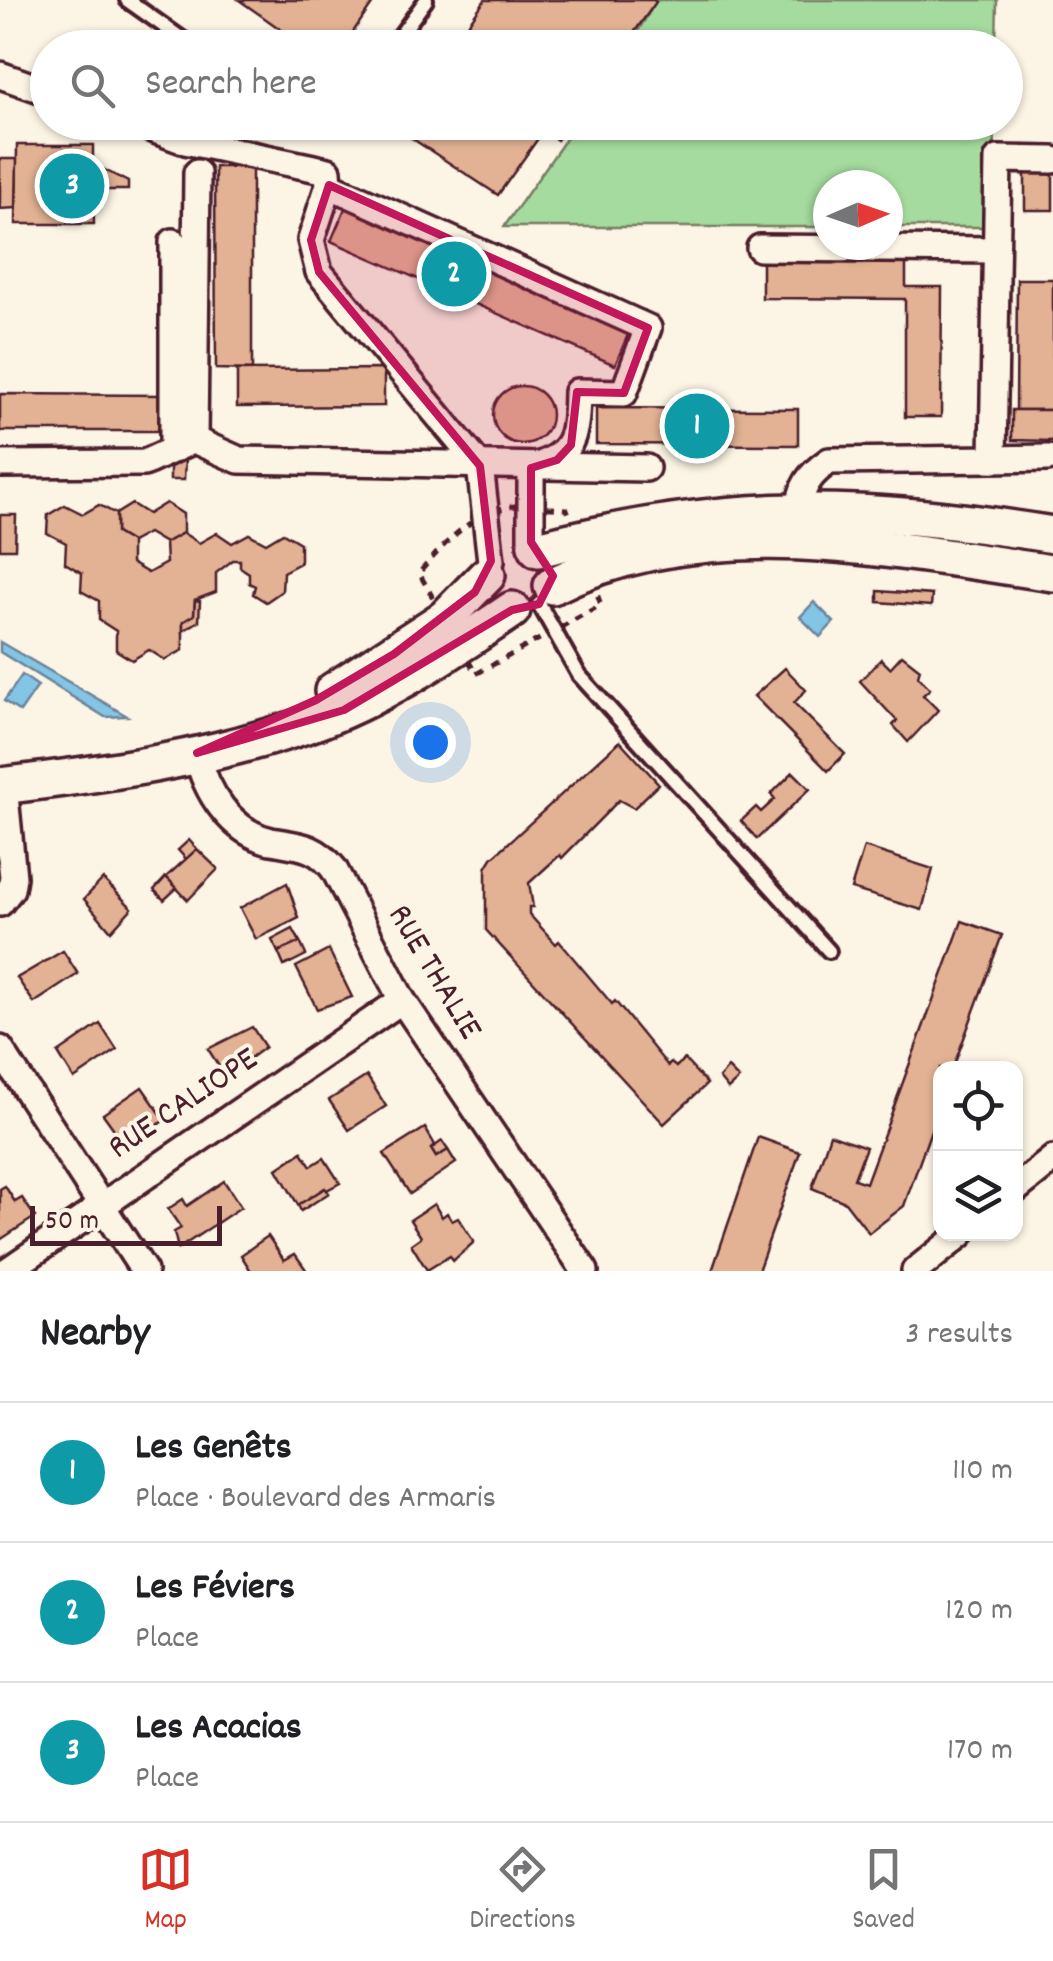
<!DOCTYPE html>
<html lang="en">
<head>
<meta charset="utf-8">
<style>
  :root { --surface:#fff; --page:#f6f6f6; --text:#202124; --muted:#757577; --line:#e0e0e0; --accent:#d93025 }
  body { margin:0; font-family:Dekko,sans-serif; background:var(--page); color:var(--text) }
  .controls { position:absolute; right:30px; bottom:30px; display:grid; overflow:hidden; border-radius:20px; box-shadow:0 2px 8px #0004 }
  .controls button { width:90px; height:90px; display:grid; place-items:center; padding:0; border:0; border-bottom:2px solid var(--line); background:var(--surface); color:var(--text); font:50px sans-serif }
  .compass { position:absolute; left:813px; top:170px; width:90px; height:90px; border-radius:50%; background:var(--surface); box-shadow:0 2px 8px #0004; rotate:88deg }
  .scale { position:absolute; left:30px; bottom:25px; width:192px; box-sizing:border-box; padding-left:10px; border:5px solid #4a1f2b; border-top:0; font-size:28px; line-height:35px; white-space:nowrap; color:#4a1f2b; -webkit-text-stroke:8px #fcf5e5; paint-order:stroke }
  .you { position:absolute; left:430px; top:742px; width:35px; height:35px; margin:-25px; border:8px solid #fff; border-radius:50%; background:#1a73e8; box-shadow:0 0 0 15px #1a73e833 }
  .badge { display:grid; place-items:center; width:65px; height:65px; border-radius:50%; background:var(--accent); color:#fff; font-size:32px; font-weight:700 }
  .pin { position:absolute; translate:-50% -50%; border:5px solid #fff; box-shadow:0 2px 10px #0006 }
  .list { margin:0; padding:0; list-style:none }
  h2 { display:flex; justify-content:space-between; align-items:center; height:130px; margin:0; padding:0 40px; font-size:42px }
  h2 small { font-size:32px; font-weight:400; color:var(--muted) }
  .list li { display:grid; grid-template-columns:65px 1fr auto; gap:30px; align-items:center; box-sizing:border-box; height:140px; padding:0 40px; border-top:2px solid var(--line) }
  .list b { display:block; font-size:38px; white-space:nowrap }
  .list p { margin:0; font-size:32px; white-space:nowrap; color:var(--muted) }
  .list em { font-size:32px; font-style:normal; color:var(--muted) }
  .icon { flex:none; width:55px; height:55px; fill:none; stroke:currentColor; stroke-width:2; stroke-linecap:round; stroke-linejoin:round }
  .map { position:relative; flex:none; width:1053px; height:1271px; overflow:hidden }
  .search { position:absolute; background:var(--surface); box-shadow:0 2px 8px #0004; left:30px; right:30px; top:30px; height:110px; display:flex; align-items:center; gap:25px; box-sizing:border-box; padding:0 35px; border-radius:55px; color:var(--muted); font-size:38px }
  .sheet { height:550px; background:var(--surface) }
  nav { display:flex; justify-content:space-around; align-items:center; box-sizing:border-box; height:140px; border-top:2px solid var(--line); background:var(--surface); font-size:28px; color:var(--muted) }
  nav a { display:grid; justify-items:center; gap:5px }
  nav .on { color:var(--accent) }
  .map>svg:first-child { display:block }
  .green { fill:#a5db9e; stroke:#787d64; stroke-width:2.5 }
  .water { fill:#83c5e4; stroke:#6c839a; stroke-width:2.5 }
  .building { fill:#e3b294; stroke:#4a1f2b; stroke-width:2.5 }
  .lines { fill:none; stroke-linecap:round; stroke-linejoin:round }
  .service-casing { stroke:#4a1f2b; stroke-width:20 }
  .minor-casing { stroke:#4a1f2b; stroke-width:32 }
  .secondary-casing { stroke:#4a1f2b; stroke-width:42 }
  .path { stroke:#4a1f2b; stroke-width:5; stroke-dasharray:8 8; stroke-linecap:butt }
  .service { stroke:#fcf5e5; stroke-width:12 }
  .minor { stroke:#fcf5e5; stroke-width:25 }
  .secondary { stroke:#fcf5e5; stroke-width:35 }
  .marked { fill:#c2185b; fill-opacity:0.2; stroke:#c2185b; stroke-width:8; stroke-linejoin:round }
  .labels { text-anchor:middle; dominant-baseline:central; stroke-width:8; stroke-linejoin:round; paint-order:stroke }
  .street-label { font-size:35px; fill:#4a1f2b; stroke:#fcf5e5 }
</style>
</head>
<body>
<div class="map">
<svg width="1053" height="1271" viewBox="0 0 1053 1271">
  <rect width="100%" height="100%" fill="#fcf5e5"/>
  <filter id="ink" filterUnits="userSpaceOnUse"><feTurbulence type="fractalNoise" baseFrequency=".01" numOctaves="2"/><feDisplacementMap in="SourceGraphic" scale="20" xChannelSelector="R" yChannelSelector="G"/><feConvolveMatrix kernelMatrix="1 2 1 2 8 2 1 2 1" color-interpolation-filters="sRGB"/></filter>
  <g filter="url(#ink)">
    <g class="green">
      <path d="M657,0H997L996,47H628Z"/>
      <path d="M577,123H995L993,227H888V185H828V227H504Z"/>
    </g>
    <g class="water">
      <path d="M814,602L834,622L820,637L800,617Z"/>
      <path d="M0,642L127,716L105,717L0,652Z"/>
      <path d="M22,675L38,686L20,712L4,701Z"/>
    </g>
    <g class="building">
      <path d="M239,0H375L342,48H307Z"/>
      <path d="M485,0H654L656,2L623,48H451Z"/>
      <path d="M570,122L557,140L544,130L498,195L390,124Z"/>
      <path d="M17,145H93V164L128,182V190H93L94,224H16Z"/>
      <path d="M0,159H17L16,208L0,209Z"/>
      <path d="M215,167H252V370L216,369Z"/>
      <rect x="1025" y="173" width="28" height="37"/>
      <path d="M346,206L630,330L615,365L331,241Z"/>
      <path d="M762,260L906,262V287H942L941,417H905V299L762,298Z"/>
      <path d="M1017,279H1053V410H1016Z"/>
      <path d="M384,369V406L237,407V370Z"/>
      <circle cx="522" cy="415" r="29"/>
      <path d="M0,394L164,395V431H0Z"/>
      <path d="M596,408L798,409V445L596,444Z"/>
      <path d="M1012,410H1053V441L1012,440Z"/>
      <path d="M170,459H185L184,480H170Z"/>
      <path d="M166,503L183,514V533L165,543L148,533L131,542L116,533V514L132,504L148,514Z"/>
      <path d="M65,505L83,514L99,505L116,514V533L131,542V563L148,573L166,563L165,543L183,533L199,543L217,533L232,543L249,534L266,543L283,533L300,543V563L283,572L282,591L266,602L253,594L255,586L249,583V573L240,567V560H233L216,573V592L195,600L194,615L183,622V650L165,660L149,650L132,660L116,650V631L99,620V601L81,591L82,573L65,563L66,543L47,533L48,515Z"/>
      <path d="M0,515H16L15,549H0Z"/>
      <path d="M878,591L932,595L931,606L878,602Z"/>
      <path d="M195,600L200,601L199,621L183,631V622L194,615Z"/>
      <path d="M902,655L920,669L918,676L930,689L923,695L938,710L908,742L893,725L897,721L860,681L881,659L890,668Z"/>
      <path d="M785,668L806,690L794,703L845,754L828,771L754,696Z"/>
      <path d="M620,741L659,784L634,808L619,800L562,858L560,855L529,883L533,907H529V914L556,944L559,941L612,1004L615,1001L668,1066L671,1063L676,1067L684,1059L707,1084L664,1124L486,930V868L492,858Z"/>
      <path d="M793,772L810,789L757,839L741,821L756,807L761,812L775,799L771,794Z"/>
      <path d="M189,840L197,849L187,860L178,850Z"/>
      <path d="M864,847L933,869L922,910L851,889Z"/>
      <path d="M197,849L218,869L188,900L166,877Z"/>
      <path d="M166,877L177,888L164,900L154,890Z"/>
      <path d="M103,879L132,908L111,931L84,899Z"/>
      <path d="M287,883L299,918L256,939L240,908Z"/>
      <path d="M962,921L1002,935L953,1068H940V1105L904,1206L869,1233L845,1202L812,1188L830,1134L866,1147L854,1179L866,1183Z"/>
      <path d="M293,929L300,942L278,952L272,940Z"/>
      <path d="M300,942L306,955L284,966L278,952Z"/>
      <path d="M329,950L352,997L317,1009L296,967Z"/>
      <path d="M63,951L78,974L34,1003L17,978Z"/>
      <path d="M100,1024L117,1050L74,1079L58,1053Z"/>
      <path d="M252,1027L265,1047L225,1076L208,1049Z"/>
      <path d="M728,1068L739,1079L728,1089L719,1078Z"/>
      <path d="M367,1076L386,1106L349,1130L329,1100Z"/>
      <path d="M142,1087L165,1120L126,1146L103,1114Z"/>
      <path d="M425,1128L435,1145L431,1149L436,1157L448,1150L456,1163L410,1194L384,1154Z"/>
      <path d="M758,1137L800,1152L758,1271H712Z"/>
      <path d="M442,1141L448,1150L436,1157L431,1149Z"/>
      <path d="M302,1152L311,1166L324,1158L340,1183L298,1205L277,1169Z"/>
      <path d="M224,1181L241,1207L178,1249L174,1232L181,1228L168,1209L183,1199L187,1206Z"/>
      <path d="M5,1186L15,1202L22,1198L35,1217L0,1240V1189Z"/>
      <path d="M325,1188L329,1193L301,1211L298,1205Z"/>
      <path d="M434,1204L442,1217L447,1213L452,1221L458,1218L474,1242L453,1261L450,1256L427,1270L411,1244L421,1237L410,1220Z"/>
      <path d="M268,1236L284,1260L295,1254L307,1271H251L241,1255Z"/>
    </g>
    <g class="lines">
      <defs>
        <g id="service">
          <path d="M127,0L195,48"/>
          <path d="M391,48L426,0"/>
          <path d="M539,604L579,675L829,951"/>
        </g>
        <g id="minor">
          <path d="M0,75L48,92"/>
          <path d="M133,122L185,141L328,171L329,185L648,328L624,393L577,392C576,435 575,455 531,468"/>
          <path d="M329,185L311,240L319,272L480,466L491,561"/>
          <path d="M760,248L996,250"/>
          <path d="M194,440L197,173"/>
          <path d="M173,447V242"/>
          <path d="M993,459L1048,458"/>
          <path d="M0,464L144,463L194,440L239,460L646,468"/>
          <path d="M800,510C800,487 810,474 829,461L993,459L998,159L1053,160"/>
          <path d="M531,546V468"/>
          <path d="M197,753C205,790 230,832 271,841C299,846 315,845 334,869L402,1000L585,1271"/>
          <path d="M0,903L11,889L13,877L4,786"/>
          <path d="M0,1049L144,1271"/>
          <path d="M1016,1189L1053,1159"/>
          <path d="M7,1271L402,1000"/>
          <path d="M915,1271L961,1234"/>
        </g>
        <g id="secondary">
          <path d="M538,549C728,500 861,504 1053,535"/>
          <path d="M552,586C705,509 892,550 1053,573"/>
          <path d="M333,691L445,618L487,575"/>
          <path d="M0,786C102,774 209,759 306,725C381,699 447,654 512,610"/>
        </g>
      </defs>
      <use href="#service" class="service-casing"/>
      <use href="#minor" class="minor-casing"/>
      <use href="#secondary" class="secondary-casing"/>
      <path class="path" d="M515,506L567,509L601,605L476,674L419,573C447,541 471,512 515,506Z"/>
      <use href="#service" class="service"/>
      <use href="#minor" class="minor"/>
      <use href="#secondary" class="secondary"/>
    </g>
  </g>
  <path class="marked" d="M329,185L648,328L624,393L577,392L571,445L557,460L531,468V542L553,576L539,604L512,610L344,710L197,753L316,700L394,654L475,592L491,561L480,466L319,272L311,240Z"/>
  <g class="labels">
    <g class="street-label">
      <text transform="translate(433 973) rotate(59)">RUE THALIE</text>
      <text transform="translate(184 1105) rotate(-34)">RUE CALIOPE</text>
    </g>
  </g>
</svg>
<div class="controls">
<button><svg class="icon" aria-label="locate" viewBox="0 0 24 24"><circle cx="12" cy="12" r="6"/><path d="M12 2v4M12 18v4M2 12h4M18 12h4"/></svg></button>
<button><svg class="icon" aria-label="layers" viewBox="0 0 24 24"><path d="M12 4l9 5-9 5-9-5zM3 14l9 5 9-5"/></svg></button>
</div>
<svg class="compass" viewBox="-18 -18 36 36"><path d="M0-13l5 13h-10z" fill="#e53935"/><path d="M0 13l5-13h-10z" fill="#757577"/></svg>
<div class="scale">50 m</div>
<div class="you"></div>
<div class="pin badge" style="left:697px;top:426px;background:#0f9aa8">1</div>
<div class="pin badge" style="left:454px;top:274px;background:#0f9aa8">2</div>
<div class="pin badge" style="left:72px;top:186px;background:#0f9aa8">3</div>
<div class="search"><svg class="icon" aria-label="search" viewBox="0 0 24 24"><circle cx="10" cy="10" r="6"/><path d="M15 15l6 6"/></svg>Search here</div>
</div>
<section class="sheet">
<h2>Nearby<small>3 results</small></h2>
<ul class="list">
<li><span class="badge" style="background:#0f9aa8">1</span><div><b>Les Genêts</b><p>Place · Boulevard des Armaris</p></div><em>110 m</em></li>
<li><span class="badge" style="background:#0f9aa8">2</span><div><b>Les Féviers</b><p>Place</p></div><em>120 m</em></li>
<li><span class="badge" style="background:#0f9aa8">3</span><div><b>Les Acacias</b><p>Place</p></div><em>170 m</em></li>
</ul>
</section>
<nav>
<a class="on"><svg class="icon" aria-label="map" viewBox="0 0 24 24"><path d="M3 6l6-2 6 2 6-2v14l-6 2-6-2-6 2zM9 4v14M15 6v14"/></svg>Map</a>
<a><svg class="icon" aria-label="directions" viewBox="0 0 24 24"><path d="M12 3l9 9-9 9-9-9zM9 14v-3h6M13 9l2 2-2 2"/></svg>Directions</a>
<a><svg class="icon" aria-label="saved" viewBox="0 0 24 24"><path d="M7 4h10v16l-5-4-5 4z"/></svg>Saved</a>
</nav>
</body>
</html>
